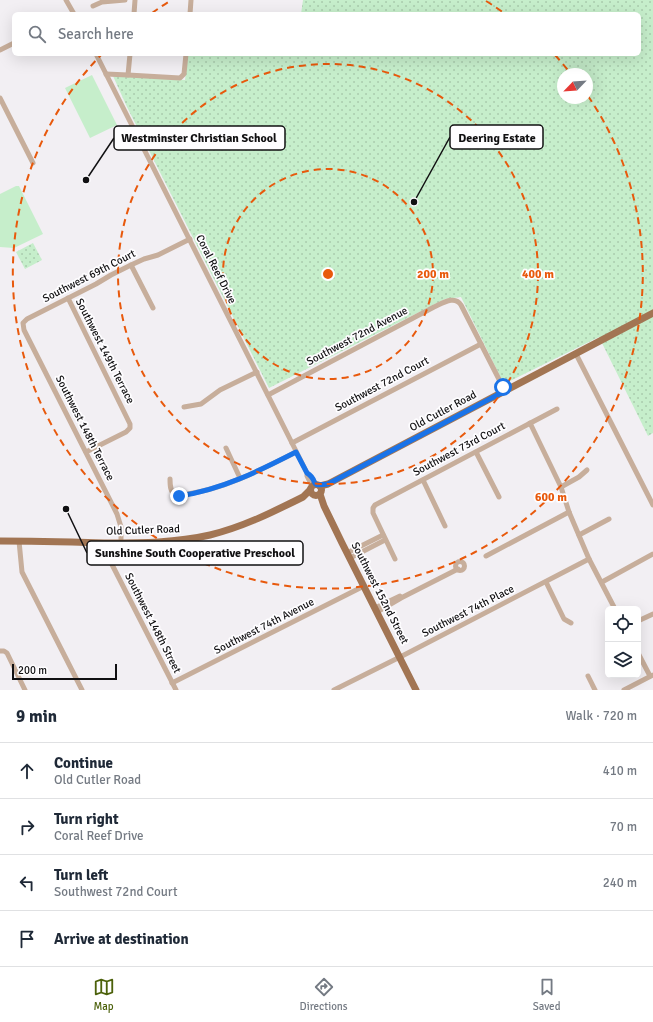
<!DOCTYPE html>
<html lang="en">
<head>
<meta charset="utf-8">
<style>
  :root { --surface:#fff; --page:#f2f2f3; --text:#1f2937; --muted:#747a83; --line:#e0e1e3; --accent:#4c610b }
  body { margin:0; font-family:Signika,sans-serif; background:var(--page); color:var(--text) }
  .controls { position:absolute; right:12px; bottom:12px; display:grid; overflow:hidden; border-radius:6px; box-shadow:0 4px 16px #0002 }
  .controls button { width:36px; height:36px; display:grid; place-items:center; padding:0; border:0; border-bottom:1px solid var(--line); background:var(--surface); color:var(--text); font:20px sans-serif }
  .compass { position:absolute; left:557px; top:68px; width:36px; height:36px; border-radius:50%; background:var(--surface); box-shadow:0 4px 16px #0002; rotate:245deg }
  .scale { position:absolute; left:12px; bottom:10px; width:105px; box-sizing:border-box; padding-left:4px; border:2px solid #111012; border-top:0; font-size:11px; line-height:14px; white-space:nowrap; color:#111012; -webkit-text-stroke:3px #fefdff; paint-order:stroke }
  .stop { position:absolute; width:12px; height:12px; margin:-9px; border:3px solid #1a73e8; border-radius:50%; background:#fff }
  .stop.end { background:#1a73e8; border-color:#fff; box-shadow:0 1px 4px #0008 }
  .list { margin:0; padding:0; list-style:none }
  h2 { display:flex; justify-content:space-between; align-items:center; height:52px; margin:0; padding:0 16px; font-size:17px }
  h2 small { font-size:13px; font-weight:400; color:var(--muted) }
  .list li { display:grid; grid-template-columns:26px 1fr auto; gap:12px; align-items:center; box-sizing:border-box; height:56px; padding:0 16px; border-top:1px solid var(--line) }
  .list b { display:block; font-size:15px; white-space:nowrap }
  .list p { margin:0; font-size:13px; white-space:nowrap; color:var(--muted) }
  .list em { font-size:13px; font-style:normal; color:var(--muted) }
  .icon { flex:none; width:22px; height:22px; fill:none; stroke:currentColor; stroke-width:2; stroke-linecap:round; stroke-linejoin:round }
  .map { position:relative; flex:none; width:653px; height:690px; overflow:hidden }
  .search { position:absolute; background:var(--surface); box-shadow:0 4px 16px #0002; left:12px; right:12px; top:12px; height:44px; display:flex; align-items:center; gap:10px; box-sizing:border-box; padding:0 14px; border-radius:6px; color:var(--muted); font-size:15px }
  .sheet { height:276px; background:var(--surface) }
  nav { display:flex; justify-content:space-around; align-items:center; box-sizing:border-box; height:56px; border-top:1px solid var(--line); background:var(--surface); font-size:11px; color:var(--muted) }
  nav a { display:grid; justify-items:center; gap:2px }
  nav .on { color:var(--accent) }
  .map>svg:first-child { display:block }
  .grass { fill:#c6eecb }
  .park { fill:url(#park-dots); fill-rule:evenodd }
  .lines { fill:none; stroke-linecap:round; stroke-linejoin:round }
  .minor { stroke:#c7ae9b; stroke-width:5 }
  .major { stroke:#a27553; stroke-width:7 }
  .route { stroke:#1a73e8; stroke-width:5 }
  .ring { fill:none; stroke:#e8590c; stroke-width:2; stroke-dasharray:7 5 }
  .labels { text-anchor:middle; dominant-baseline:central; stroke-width:3.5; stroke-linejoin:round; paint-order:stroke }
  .street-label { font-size:11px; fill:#111012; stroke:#fefdff }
  .centre { fill:#e8590c; stroke:#fefdff; stroke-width:2 }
  .ring-label { font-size:12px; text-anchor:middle; font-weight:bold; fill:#e8590c; stroke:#fefdff; stroke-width:3.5; stroke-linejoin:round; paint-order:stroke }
  .leader { fill:none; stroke:#111012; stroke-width:1.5 }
  .callout-dot { fill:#111012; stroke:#fefdff; stroke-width:1.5 }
  .callout { fill:#fefdff; stroke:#111012; stroke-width:1.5 }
  .callout-label { font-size:12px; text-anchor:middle; font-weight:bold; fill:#111012 }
</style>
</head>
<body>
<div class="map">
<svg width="653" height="690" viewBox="0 0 653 690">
  <defs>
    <pattern id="park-dots" width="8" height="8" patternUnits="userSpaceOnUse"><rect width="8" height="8" fill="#c6eecb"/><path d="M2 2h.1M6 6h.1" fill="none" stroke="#a9cbad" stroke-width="1.8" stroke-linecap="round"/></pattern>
  </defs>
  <rect width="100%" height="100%" fill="#f2eff3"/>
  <g class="grass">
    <path d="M92,75L117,125L90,138L65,88Z"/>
    <path d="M16,186H19L43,234L14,248L0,247V194Z"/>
  </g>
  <g class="park">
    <path d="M303,0H653V433L648,436L599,337L504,384L461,297L445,299L269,388L127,107L113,76L185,80L188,54H639V14H301ZM563,74H587V98H563Z"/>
    <path d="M33,243L42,260L25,269L16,252Z"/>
  </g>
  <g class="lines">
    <g class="minor">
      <path d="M66,0L74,14"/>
      <path d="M93,6L102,2L125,0"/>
      <path d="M134,14L135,0"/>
      <path d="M190,14L191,0"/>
      <path d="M0,50L14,43"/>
      <path d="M96,54L292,443L307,473V476L312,486"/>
      <path d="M106,74L128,75L180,78L184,74L186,54"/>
      <path d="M128,75L130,54"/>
      <path d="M0,98L33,163"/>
      <path d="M131,265L153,308"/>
      <path d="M68,298L130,424V428L126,432L86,452"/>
      <path d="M576,354L653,505"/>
      <path d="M268,395L434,307C443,303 455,295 461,305L505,391"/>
      <path d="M184,407L201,404L220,390L257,372"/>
      <path d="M530,423L561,487L569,512L589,559L615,609"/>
      <path d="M292,443L481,344"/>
      <path d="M226,448L240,478"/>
      <path d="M476,452L499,497"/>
      <path d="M311,477L316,484"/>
      <path d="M170,479C170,485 170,493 176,495C180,497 185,495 188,494C227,488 262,469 296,452"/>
      <path d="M423,480L445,526"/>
      <path d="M561,487L579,477L587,470"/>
      <path d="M579,535L609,519"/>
      <path d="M19,541L22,572L82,690"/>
      <path d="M101,543L176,690"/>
      <path d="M121,543V527L117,514L24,330L23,323L27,319L96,284L111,275L131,265L144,259L158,255L190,239"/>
      <path d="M347,553L383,535"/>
      <path d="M486,556L569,512"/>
      <path d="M350,558L385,540"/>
      <path d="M395,559L373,513V508L375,505L557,409"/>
      <circle cx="460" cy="566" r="4.5"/>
      <path d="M546,582L564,619L571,623"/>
      <path d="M602,582L653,554"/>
      <path d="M375,608L400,596"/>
      <path d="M377,612L401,598L458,569"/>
      <path d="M638,621L653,614"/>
      <path d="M0,651H4L7,653L25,690"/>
      <path d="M638,653L650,676"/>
      <path d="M588,676L595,690"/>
      <path d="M172,683L364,586"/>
      <path d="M334,690L404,655L589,559"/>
      <path d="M624,690L653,675"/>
    </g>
    <g class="major">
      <circle cx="316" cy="490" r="5.5"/>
      <path d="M320,486L328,484L653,313"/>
      <path d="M320,494L324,506L342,543L416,690"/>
      <path d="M0,541C36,541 71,542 107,543C142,543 175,543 210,535C243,527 273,512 303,497L310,490"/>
    </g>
  </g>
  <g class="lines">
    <path class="route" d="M179,496C221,490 259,471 296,452L307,473C320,481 307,487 328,484L505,391L503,387"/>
  </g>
  <g class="ring">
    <circle cx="328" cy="274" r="105"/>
    <circle cx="328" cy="274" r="210"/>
    <path d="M152 13A315 315 0 0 1 170 1M486 1A315 315 0 0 1 504 13M555 55A315 315 0 0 1 571 74M588 96A315 315 0 1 1 101 55"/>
  </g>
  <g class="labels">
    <g class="street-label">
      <text transform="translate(216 269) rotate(63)">Coral Reef Drive</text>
      <text transform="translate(89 276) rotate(-27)">Southwest 69th Court</text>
      <text transform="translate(357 336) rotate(-28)">Southwest 72nd Avenue</text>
      <text transform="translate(105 351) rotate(63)">Southwest 149th Terrace</text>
      <text transform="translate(382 384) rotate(-28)">Southwest 72nd Court</text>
      <text transform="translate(443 411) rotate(-28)">Old Cutler Road</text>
      <text transform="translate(85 428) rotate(63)">Southwest 148th Terrace</text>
      <text transform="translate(459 449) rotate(-28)">Southwest 73rd Court</text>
      <text transform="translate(143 530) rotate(-2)">Old Cutler Road</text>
      <text transform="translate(380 593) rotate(63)">Southwest 152nd Street</text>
      <text transform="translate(468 611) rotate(-27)">Southwest 74th Place</text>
      <text transform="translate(153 623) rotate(63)">Southwest 148th Street</text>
      <text transform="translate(264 626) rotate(-27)">Southwest 74th Avenue</text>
    </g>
  </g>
  <circle cx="328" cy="274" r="6" class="centre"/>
  <g class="ring-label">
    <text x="433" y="278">200 m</text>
    <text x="538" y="278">400 m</text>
    <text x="551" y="501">600 m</text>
  </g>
  <path class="leader" d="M414 202L450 137M86 180L114 138M66 509L87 553"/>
  <g class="callout-dot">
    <circle cx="414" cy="202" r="4"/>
    <circle cx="86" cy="180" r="4"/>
    <circle cx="66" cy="509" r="4"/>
  </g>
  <g class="callout">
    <rect x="450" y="125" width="93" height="24" rx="4"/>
    <rect x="114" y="126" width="171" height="24" rx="4"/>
    <rect x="87" y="541" width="216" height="24" rx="4"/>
  </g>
  <g class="callout-label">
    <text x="497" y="142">Deering Estate</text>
    <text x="199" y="142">Westminster Christian School</text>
    <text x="195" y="557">Sunshine South Cooperative Preschool</text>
  </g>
</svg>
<div class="controls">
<button><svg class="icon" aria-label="locate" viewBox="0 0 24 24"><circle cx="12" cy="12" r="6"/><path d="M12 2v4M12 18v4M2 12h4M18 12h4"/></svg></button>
<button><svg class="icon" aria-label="layers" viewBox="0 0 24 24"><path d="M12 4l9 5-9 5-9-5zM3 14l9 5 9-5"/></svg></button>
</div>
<svg class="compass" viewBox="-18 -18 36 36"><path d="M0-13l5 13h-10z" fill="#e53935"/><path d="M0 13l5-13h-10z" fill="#747a83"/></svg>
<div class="scale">200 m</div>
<div class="stop" style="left:503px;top:387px"></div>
<div class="stop end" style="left:179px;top:496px"></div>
<div class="search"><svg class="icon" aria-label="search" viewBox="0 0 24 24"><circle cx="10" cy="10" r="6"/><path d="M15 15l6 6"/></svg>Search here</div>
</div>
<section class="sheet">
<h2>9 min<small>Walk · 720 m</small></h2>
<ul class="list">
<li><svg class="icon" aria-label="ahead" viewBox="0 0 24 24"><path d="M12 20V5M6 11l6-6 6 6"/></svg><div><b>Continue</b><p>Old Cutler Road</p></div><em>410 m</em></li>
<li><svg class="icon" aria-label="right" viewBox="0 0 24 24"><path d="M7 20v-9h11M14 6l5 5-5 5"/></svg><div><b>Turn right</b><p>Coral Reef Drive</p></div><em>70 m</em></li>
<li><svg class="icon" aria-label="left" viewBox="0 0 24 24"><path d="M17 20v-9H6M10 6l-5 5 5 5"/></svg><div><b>Turn left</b><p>Southwest 72nd Court</p></div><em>240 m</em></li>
<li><svg class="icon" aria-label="arrive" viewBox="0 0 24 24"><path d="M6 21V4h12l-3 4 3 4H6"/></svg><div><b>Arrive at destination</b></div></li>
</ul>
</section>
<nav>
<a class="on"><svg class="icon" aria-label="map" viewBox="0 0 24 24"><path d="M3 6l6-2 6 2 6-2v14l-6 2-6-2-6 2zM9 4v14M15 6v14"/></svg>Map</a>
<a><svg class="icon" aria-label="directions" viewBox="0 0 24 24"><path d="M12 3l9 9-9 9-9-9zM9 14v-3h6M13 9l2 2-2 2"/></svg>Directions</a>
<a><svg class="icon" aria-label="saved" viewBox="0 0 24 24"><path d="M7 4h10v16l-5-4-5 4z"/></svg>Saved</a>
</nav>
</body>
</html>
